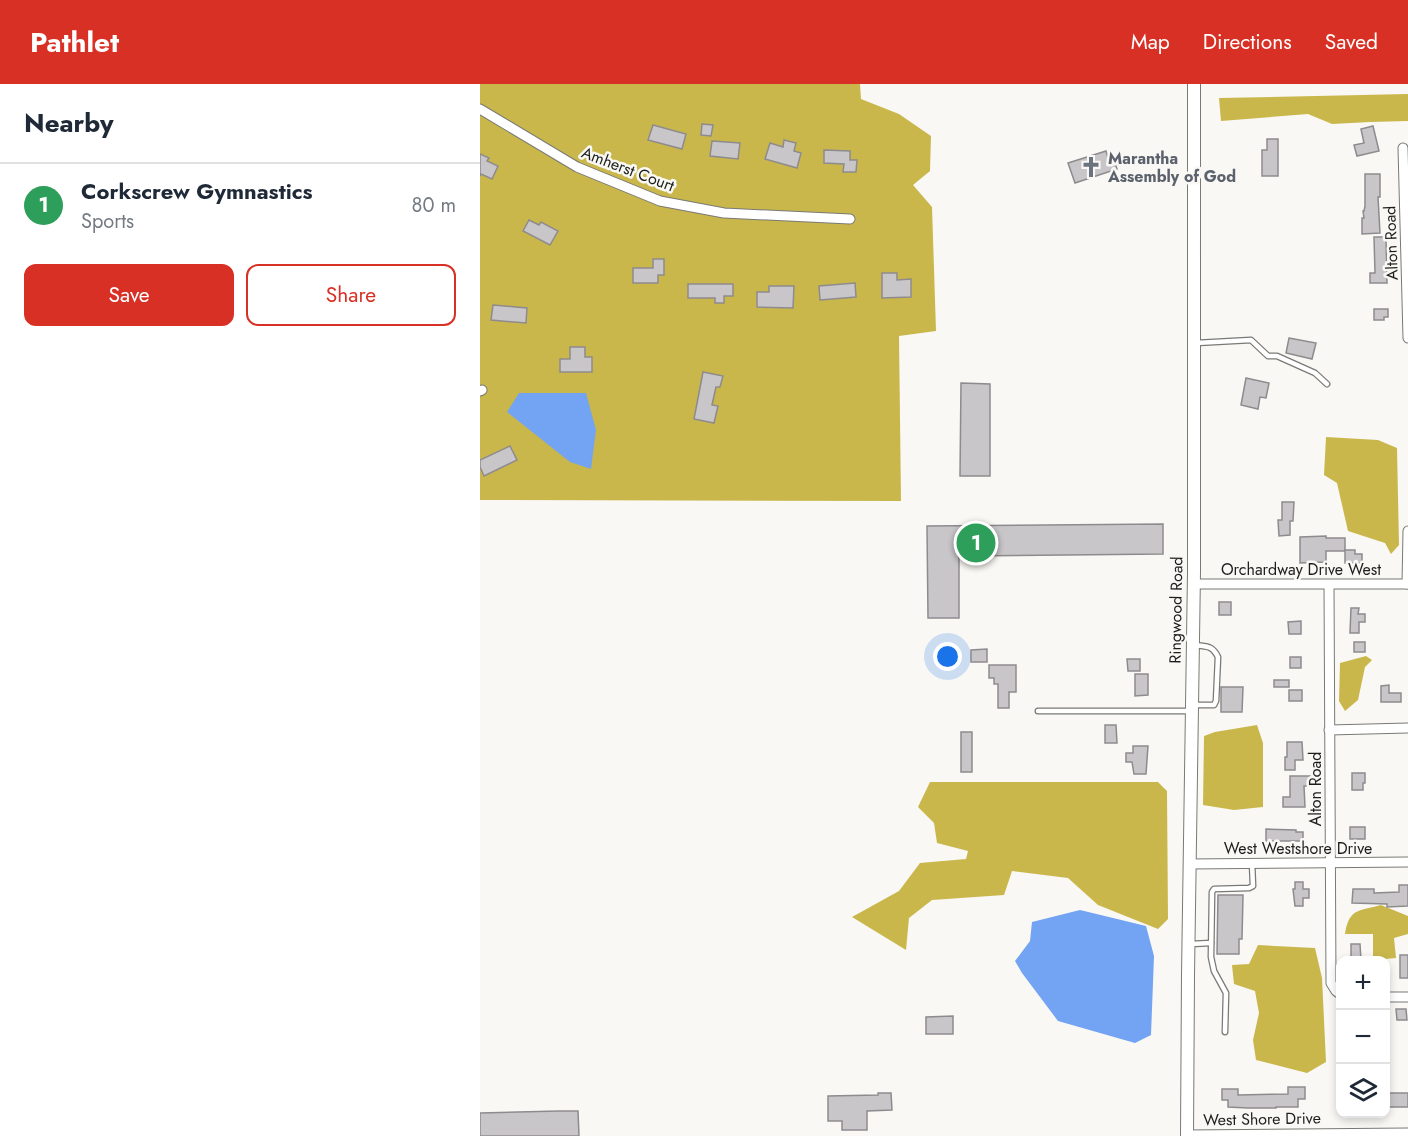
<!DOCTYPE html>
<html lang="en">
<head>
<meta charset="utf-8">
<style>
  :root { --surface:#fff; --page:#f6f6f7; --text:#1f2937; --muted:#747a83; --line:#e0e1e3; --accent:#d93025 }
  body { margin:0; font-family:Jost,sans-serif; background:var(--page); color:var(--text) }
  .controls { position:absolute; right:18px; bottom:18px; display:grid; overflow:hidden; border-radius:12px; box-shadow:0 3px 9px #0003 }
  .controls button { width:54px; height:54px; display:grid; place-items:center; padding:0; border:0; border-bottom:2px solid var(--line); background:var(--surface); color:var(--text); font:30px sans-serif }
  .you { position:absolute; left:468px; top:573px; width:21px; height:21px; margin:-15px; border:4px solid #fff; border-radius:50%; background:#1a73e8; box-shadow:0 0 0 9px #1a73e833 }
  .badge { display:grid; place-items:center; width:39px; height:39px; border-radius:50%; background:var(--accent); color:#fff; font-size:20px; font-weight:700 }
  .pin { position:absolute; translate:-50% -50%; border:3px solid #fff; box-shadow:0 2px 6px #0006 }
  .list { margin:0; padding:0; list-style:none }
  h2 { display:flex; justify-content:space-between; align-items:center; height:78px; margin:0; padding:0 24px; font-size:26px }
  h2 small { font-size:20px; font-weight:400; color:var(--muted) }
  .list li { display:grid; grid-template-columns:39px 1fr auto; gap:18px; align-items:center; box-sizing:border-box; height:84px; padding:0 24px; border-top:2px solid var(--line) }
  .list b { display:block; font-size:22px; white-space:nowrap }
  .list p { margin:0; font-size:20px; white-space:nowrap; color:var(--muted) }
  .list em { font-size:20px; font-style:normal; color:var(--muted) }
  .actions { display:flex; gap:12px; padding:18px 24px }
  .actions a { flex:1; padding:14px 0; border:2px solid var(--accent); border-radius:12px; text-align:center; font-size:21px; color:var(--accent) }
  .actions .main { background:var(--accent); color:#fff }
  .icon { flex:none; width:33px; height:33px; fill:none; stroke:currentColor; stroke-width:2; stroke-linecap:round; stroke-linejoin:round }
  .map { position:relative; flex:none; width:928px; height:1052px; overflow:hidden }
  header { display:flex; align-items:center; gap:36px; box-sizing:border-box; height:84px; padding:0 30px; background:var(--accent); color:#fff }
  header strong { font-size:28px }
  nav { display:flex; gap:33px; margin-inline-start:auto; font-size:21px }
  main { display:flex }
  aside { flex:1; background:var(--surface) }
  .map>svg:first-child { display:block }
  .forest { fill:#cab74c }
  .water { fill:#73a3f3 }
  .building { fill:#c9c6c9; stroke:#8e8b8e; stroke-width:1.5 }
  .lines { fill:none; stroke-linecap:round; stroke-linejoin:round }
  .lane-casing { stroke:#797975; stroke-width:7 }
  .street-casing { stroke:#797975; stroke-width:11 }
  .secondary-casing { stroke:#797975; stroke-width:14 }
  .lane { stroke:#fff; stroke-width:4.5 }
  .street { stroke:#fff; stroke-width:9 }
  .secondary { stroke:#fff; stroke-width:12 }
  .labels { text-anchor:middle; dominant-baseline:central; stroke-width:5; stroke-linejoin:round; paint-order:stroke }
  .worship-label { font-size:16px; font-weight:bold; fill:#5b616d; stroke:#f9f8f4; text-anchor:start }
  .street-label { font-size:16px; fill:#1d1d1c; stroke:#f9f8f4 }
</style>
</head>
<body>
<header>
<strong>Pathlet</strong>
<nav><a>Map</a><a>Directions</a><a>Saved</a></nav>
</header>
<main>
<aside>
<h2>Nearby<small></small></h2>
<ul class="list">
<li><span class="badge" style="background:#2e9e5b">1</span><div><b>Corkscrew Gymnastics</b><p>Sports</p></div><em>80 m</em></li>
</ul>
<div class="actions"><a class="main">Save</a><a>Share</a></div>
</aside>
<div class="map">
<svg width="928" height="1052" viewBox="0 0 928 1052">
  <rect width="100%" height="100%" fill="#f9f8f4"/>
  <g class="forest">
    <path d="M0,0H380L381,15L419,30L451,52L450,87L433,101L452,123L456,247L419,252L421,417L0,416Z"/>
    <path d="M928,10V37L890,38L852,40L828,30L741,37L739,14Z"/>
    <path d="M846,353L898,356L917,364L919,461L911,470L905,459L868,447L857,399L844,391Z"/>
    <path d="M886,572L892,576L885,583L878,616L865,627L859,617L860,579Z"/>
    <path d="M777,641L783,659V723L754,726L723,721L724,652L735,648Z"/>
    <path d="M450,698H678L687,707L688,835L678,845L618,821L588,794L532,787L524,811L452,816L429,834L426,866L372,833L419,807L440,779L486,775L488,767L457,759L454,739L438,723Z"/>
    <path d="M901,821L928,832V850L914,854L916,874L893,876V850H865C869,824 879,827 901,821Z"/>
    <path d="M778,861L835,864L842,894L846,978L827,989L776,976L773,956L779,929L775,907L754,900L752,881L769,880Z"/>
  </g>
  <g class="water">
    <path d="M39,309H106L116,346L111,385L90,378L27,328Z"/>
    <path d="M600,826L666,842L674,872L671,951L655,959L578,937L542,889L535,877L550,857L552,838Z"/>
  </g>
  <g class="building">
    <path d="M222,40L233,41L231,52L221,51Z"/>
    <path d="M173,41L206,50L202,65L168,56Z"/>
    <path d="M893,42L899,67L877,72L874,61L884,59L881,45Z"/>
    <path d="M787,55H798V92H782V66H787Z"/>
    <path d="M304,56L316,59L314,67L321,69L317,84L285,75L290,59L303,63Z"/>
    <path d="M232,57L260,59L258,75L230,72Z"/>
    <path d="M344,66L370,67V76H377L376,88H363L364,80L344,79Z"/>
    <path d="M626,67L629,77L634,75L637,85L595,99L588,79Z"/>
    <path d="M0,70L9,74L7,77L18,82L12,95L1,90L0,92Z"/>
    <path d="M885,90H900V113H898L900,149L882,150V134H884L883,127H884L885,122Z"/>
    <path d="M49,136L59,141L61,138L78,147L70,161L43,147Z"/>
    <path d="M894,153H906L907,199H890V189H895Z"/>
    <path d="M173,175H184V191H178V199H153V184H173Z"/>
    <path d="M402,189H417V196L431,195V213L402,214Z"/>
    <path d="M375,199L376,213L340,216L339,202Z"/>
    <path d="M208,200H253V212H244V219H235V214H208Z"/>
    <path d="M289,202H314L313,224L277,223V208H289Z"/>
    <path d="M13,221L47,224L46,239L11,236Z"/>
    <path d="M894,225H908V233H904V236H894Z"/>
    <path d="M809,254L836,259L832,275L806,269Z"/>
    <path d="M90,263H105V273H112V288H80V275H90Z"/>
    <path d="M223,288L243,292L240,303H236L232,321L238,322L234,339L214,335Z"/>
    <path d="M766,294L789,299L786,314L780,313L778,325L761,321Z"/>
    <path d="M481,299L510,300V392H480Z"/>
    <path d="M30,362L37,376L4,392L0,383V376Z"/>
    <path d="M802,418H814L813,437H810V451L799,452L798,436H802Z"/>
    <path d="M683,440V470L479,472V534H448L447,442Z"/>
    <path d="M846,452V454H865V467H846V478L820,479V453Z"/>
    <path d="M865,466H875V470H882V479H865Z"/>
    <rect x="739" y="518" width="12" height="13"/>
    <path d="M871,524H879L878,530H885V538H879V549H870Z"/>
    <path d="M821,537V550H809L808,538Z"/>
    <rect x="874" y="558" width="11" height="10"/>
    <path d="M507,565V578H491V566Z"/>
    <rect x="810" y="573" width="11" height="11"/>
    <path d="M647,575H660V587H648Z"/>
    <path d="M509,581H536V608H529V624H518V600H514V594H509Z"/>
    <path d="M655,590H668V611L655,612Z"/>
    <rect x="794" y="596" width="15" height="7"/>
    <path d="M909,601V609H921V618H901V602Z"/>
    <path d="M741,603H763L762,628H741Z"/>
    <rect x="809" y="606" width="13" height="11"/>
    <path d="M625,641H636L637,659H625Z"/>
    <rect x="481" y="648" width="11" height="40"/>
    <path d="M807,658H822L823,676H815V686H805V673H807Z"/>
    <path d="M653,662H668L666,690H654L652,678H646V669H653Z"/>
    <path d="M872,689H885V699H883V706H872Z"/>
    <path d="M810,692H830V702H824L825,723H803V713H810Z"/>
    <rect x="870" y="743" width="15" height="12"/>
    <path d="M786,745L816,746V748H823V757H786Z"/>
    <path d="M815,798H823V805H829V814H823V822H815L813,805H815Z"/>
    <path d="M919,801H928V822L907,823V820L872,819L873,805H894V809L919,808Z"/>
    <path d="M738,811H763L762,855H759V870H737Z"/>
    <path d="M871,860H880L881,876H871Z"/>
    <rect x="920" y="871" width="8" height="23"/>
    <path d="M916,925H926L927,936H917Z"/>
    <path d="M473,932V950H446V933Z"/>
    <path d="M808,1003H825V1015H818V1023H796V1024H768L748,1023V1016H742V1005H758V1011L808,1010Z"/>
    <path d="M398,1009H411L412,1026L387,1027V1046H362V1037H348V1012L398,1011Z"/>
    <rect x="906" y="1009" width="22" height="14"/>
    <path d="M79,1027H98L99,1052H0V1029Z"/>
  </g>
  <g class="lines">
    <defs>
      <g id="lane">
        <path d="M716,259L771,256L788,272H797L835,289L847,300"/>
        <path d="M714,621H734L736,617L738,573C732,561 727,563 715,561"/>
        <path d="M558,627H711"/>
        <path d="M711,860L731,859"/>
        <path d="M745,948L746,909L734,887L731,873L732,808L734,805L769,804L773,802L772,779"/>
      </g>
      <g id="street">
        <path d="M0,25L97,83L180,117L244,129L370,135"/>
        <path d="M923,64L928,254"/>
        <path d="M0,307L2,306"/>
        <path d="M713,500H928"/>
        <path d="M927,500L928,447"/>
        <path d="M849,501L851,899L856,907L860,910"/>
        <path d="M849,646L928,644"/>
        <path d="M709,780L928,778"/>
        <path d="M906,913H928"/>
        <path d="M707,1051L928,1049"/>
      </g>
      <path id="secondary" d="M707,1052L708,891L714,488V0"/>
    </defs>
    <use href="#lane" class="lane-casing"/>
    <use href="#street" class="street-casing"/>
    <use href="#secondary" class="secondary-casing"/>
    <use href="#lane" class="lane"/>
    <use href="#street" class="street"/>
    <use href="#secondary" class="secondary"/>
  </g>
  <defs>
    <symbol id="church-bare" viewBox="-9 -9 18 18"><path d="M-1.2-6h2.4v3.5h3.3v2.4h-3.3V6h-2.4V-.1h-3.3v-2.4h3.3Z" fill="#6b7280" stroke="#f9f8f4" stroke-width="2.5" paint-order="stroke"/></symbol>
  </defs>
  <g fill-rule="evenodd">
    <use href="#church-bare" x="596" y="68" width="30" height="30"/>
  </g>
  <g class="labels">
    <g class="worship-label">
      <text x="628" y="74">Marantha<tspan x="628" dy="18">Assembly of God</tspan></text>
    </g>
    <g class="street-label">
      <text transform="translate(148 85) rotate(21)">Amherst Court</text>
      <text transform="translate(911 159) rotate(-92)">Alton Road</text>
      <text x="821" y="485">Orchardway Drive West</text>
      <text transform="translate(696 526) rotate(-89)">Ringwood Road</text>
      <text transform="translate(835 705) rotate(-90)">Alton Road</text>
      <text x="818" y="764">West Westshore Drive</text>
      <text transform="translate(782 1035) rotate(-1)">West Shore Drive</text>
    </g>
  </g>
</svg>
<div class="controls">
<button>+</button>
<button>−</button>
<button><svg class="icon" aria-label="layers" viewBox="0 0 24 24"><path d="M12 4l9 5-9 5-9-5zM3 14l9 5 9-5"/></svg></button>
</div>
<div class="you"></div>
<div class="pin badge" style="left:496px;top:459px;background:#2e9e5b">1</div>
</div>
</main>
</body>
</html>
